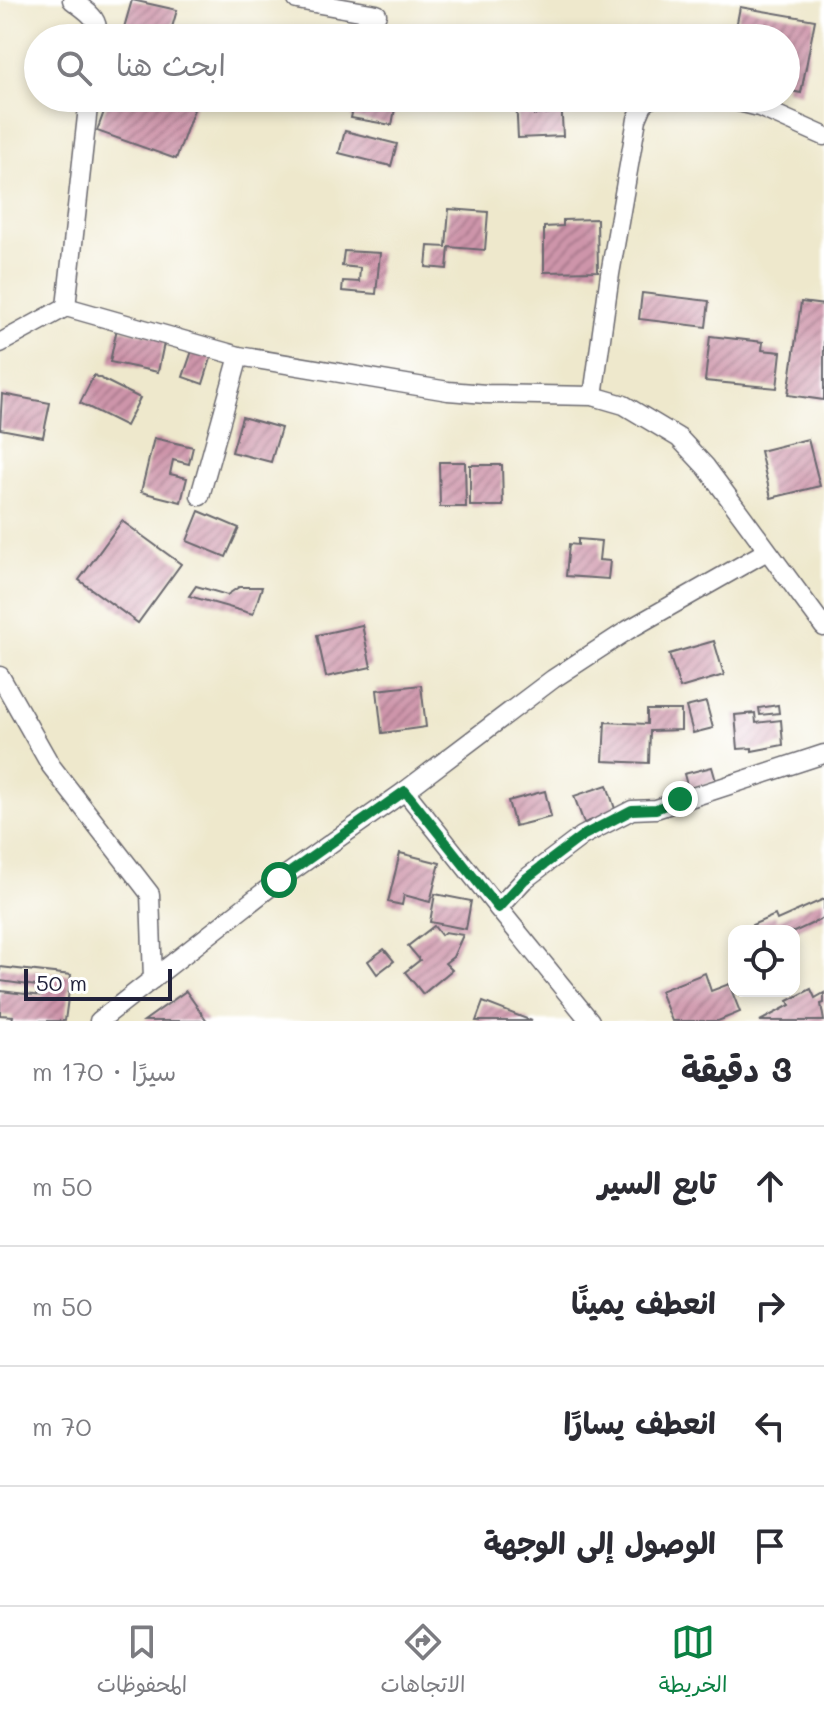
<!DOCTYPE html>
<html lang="ar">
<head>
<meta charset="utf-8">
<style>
  :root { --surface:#fff; --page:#f2f2f3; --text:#2b2b33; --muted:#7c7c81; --line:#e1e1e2; --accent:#0b8043 }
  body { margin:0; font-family:Mali,"Playpen Sans Arabic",sans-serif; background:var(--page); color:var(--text); direction:rtl }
  .controls { position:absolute; right:24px; bottom:24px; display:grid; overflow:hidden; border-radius:16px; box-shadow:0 4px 12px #0003 }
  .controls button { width:72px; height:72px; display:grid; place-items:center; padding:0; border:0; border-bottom:2px solid var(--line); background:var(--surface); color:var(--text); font:40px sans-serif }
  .scale { position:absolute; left:24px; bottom:20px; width:148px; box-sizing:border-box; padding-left:8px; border:4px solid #22223b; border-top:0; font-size:22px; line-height:28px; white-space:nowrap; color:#22223b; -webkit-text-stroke:6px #fff; paint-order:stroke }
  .stop { position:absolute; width:24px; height:24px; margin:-18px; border:6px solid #0b8043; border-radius:50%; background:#fff }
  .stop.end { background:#0b8043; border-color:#fff; box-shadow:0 2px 8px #0008 }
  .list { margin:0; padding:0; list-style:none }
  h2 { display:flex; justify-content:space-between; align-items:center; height:104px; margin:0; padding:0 32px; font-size:34px }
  h2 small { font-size:26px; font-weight:400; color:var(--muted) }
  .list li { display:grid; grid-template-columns:52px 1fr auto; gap:24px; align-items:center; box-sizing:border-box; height:120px; padding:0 32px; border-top:2px solid var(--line) }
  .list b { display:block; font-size:30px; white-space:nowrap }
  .list em { font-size:26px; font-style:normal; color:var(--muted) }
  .icon { flex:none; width:44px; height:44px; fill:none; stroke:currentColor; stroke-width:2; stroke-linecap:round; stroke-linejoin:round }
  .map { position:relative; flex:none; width:824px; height:1021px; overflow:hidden; direction:ltr }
  .search { position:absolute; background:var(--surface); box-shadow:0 4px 12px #0003; left:24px; right:24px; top:24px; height:88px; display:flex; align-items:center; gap:20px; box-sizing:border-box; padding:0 28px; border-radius:44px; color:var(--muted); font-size:30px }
  .sheet { height:584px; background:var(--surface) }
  nav { display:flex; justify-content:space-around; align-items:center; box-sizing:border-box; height:112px; border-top:2px solid var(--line); background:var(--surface); font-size:22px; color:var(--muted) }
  nav a { display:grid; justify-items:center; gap:4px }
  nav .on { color:var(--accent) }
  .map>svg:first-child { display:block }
  .building { fill:url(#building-hatch) }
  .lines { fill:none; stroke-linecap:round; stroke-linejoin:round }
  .street-casing { stroke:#69676e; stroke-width:21 }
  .street { stroke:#fff; stroke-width:18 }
  .route { stroke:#0b8043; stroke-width:10 }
</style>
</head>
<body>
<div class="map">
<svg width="824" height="1021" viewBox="0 0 824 1021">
  <defs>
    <pattern id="building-hatch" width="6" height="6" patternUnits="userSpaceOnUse" patternTransform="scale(2)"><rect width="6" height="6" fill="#ce95aa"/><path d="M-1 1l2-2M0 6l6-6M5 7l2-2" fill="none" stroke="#a7798c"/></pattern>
  </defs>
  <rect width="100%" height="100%" fill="#fff"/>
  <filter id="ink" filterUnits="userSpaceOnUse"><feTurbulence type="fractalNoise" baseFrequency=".0125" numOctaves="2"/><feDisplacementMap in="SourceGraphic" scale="16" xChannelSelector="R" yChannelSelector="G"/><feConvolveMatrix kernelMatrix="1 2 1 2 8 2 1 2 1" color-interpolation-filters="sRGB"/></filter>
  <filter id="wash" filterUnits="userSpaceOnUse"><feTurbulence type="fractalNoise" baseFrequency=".006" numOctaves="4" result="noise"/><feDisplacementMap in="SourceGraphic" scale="32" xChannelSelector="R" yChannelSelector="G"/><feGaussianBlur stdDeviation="1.8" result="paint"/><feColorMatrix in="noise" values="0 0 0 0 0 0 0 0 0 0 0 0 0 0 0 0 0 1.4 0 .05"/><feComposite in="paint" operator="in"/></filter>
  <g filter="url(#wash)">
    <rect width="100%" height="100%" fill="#eee8cc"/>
    <g id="blocks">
      <g class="building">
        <path d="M132,0L177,10L169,38H121Z"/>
        <path d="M740,7L815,20L801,93L786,90V38H734Z"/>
        <path d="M109,98H198L176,159L97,131Z"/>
        <path d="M383,98H397L392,125L351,118L355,100L382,105Z"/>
        <path d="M516,98H533L534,115L551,113L550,98H561L563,136L518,138Z"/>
        <path d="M345,131L397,144L391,166L339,153Z"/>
        <path d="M449,209L488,212L485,250L449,247L447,269L426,267L428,246L446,247Z"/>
        <path d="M597,219L598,271L544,272V227L563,226V220Z"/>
        <path d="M344,251L380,253L376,294L342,291L343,281L359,282L360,268L342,266Z"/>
        <path d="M642,293L709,301L706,327L639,319Z"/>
        <path d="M801,302L824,305V400L788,395Z"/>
        <path d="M117,328L165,338L158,372L110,362Z"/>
        <path d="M710,336L763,342L762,350L781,352L777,388L705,381Z"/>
        <path d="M193,348L212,355L203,384L183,377Z"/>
        <path d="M94,375L140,398L126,426L80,403Z"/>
        <path d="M2,394L50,403L43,437L0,429Z"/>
        <path d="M242,417L281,428L271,462L232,452Z"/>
        <path d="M154,438L193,447L189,464L173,460L170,474L187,478L181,502L141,492Z"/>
        <path d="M808,439L820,486L771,498L760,451Z"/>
        <path d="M439,462H465L466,507H440Z"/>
        <path d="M470,465H502L503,506H470Z"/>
        <path d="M199,511L239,528L226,557L187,541Z"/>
        <path d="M122,521L181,564L138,623L79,580Z"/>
        <path d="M578,539L601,541L599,560L610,561L608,579L566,576L569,544L578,545Z"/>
        <path d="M196,586L227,595L239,587H262L253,614L189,596Z"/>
        <path d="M362,625L371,667L326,677L317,635Z"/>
        <path d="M714,641L724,675L680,688L669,654Z"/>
        <path d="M421,685L426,727L382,733L377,690Z"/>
        <path d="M706,702L713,728L693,733L686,707Z"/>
        <path d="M778,705L779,713L760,715L759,708Z"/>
        <path d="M647,710H681V730L650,731L649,763L603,761L605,722L647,724Z"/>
        <path d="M755,713L756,723L781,720L783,745L752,751V748L738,749L735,715Z"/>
        <path d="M712,767L716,781L688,789L684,774Z"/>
        <path d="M607,785L616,812L584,823L574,796Z"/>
        <path d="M545,791L551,817L515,826L508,801Z"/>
        <path d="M400,853L440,863L430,902L404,895L402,905L388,902Z"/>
        <path d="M435,894L471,901L466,929L430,922Z"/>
        <path d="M824,899V918L794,932L755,931L752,925L775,915L777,920Z"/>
        <path d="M434,926L441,935L445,932L463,935L453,957L445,963L452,970L423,994L405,972L420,960L408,946Z"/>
        <path d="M384,949L394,961L377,974L368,961Z"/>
        <path d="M0,967L71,975L65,1021H12L13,1016L0,1015V991L42,996L44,987L0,981Z"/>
        <path d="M705,973L711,991L729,984L740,1012L718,1021H672L660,991Z"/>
        <path d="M811,989L815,998L824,993V1003L821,1004L824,1021H760L790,1005L788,1001Z"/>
        <path d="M186,991L207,1021H144Z"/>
        <path d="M483,1002L532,1021H476Z"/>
      </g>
    </g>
  </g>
  <g filter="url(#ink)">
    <use href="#blocks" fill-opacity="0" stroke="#69676e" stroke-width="2"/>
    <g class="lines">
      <defs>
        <g id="street">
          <path d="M72,0C87,12 100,17 97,38"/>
          <path d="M297,0L377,14"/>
          <path d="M722,98L759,107L824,136"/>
          <path d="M66,307L89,98"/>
          <path d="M0,343L66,307L239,356L448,391L486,394L593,396L624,405L679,438L706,467L824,627"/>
          <path d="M593,396L610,274L637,119L643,105L651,98"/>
          <path d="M200,496L239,356"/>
          <path d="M0,676L51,766L150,894L153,979"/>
          <path d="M405,791L498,908"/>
          <path d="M99,1021L279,880L405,791L553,679L628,630L767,551"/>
          <path d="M590,1021L498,908L524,880L582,836L632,810L656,809L824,754"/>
        </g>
      </defs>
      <use href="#street" class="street-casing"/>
      <use href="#street" class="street"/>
    </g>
  </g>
  <g class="lines" filter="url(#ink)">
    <path class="route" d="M279,880L405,791L498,908L524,880L582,836L632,810L656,809L680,799"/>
  </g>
</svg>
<div class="controls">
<button><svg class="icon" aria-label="locate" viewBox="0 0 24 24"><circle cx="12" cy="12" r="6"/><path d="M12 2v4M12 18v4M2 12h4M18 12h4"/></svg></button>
</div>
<div class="scale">50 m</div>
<div class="stop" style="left:279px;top:880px"></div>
<div class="stop end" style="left:680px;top:799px"></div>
<div class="search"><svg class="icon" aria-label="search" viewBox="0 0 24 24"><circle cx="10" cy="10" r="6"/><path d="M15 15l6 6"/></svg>ابحث هنا</div>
</div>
<section class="sheet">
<h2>3 دقيقة<small>سيرًا · 170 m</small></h2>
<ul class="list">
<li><svg class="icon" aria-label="ahead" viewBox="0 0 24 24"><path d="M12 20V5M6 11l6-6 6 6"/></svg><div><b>تابع السير</b></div><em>50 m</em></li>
<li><svg class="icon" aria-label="right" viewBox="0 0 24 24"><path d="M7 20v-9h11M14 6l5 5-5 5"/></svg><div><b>انعطف يمينًا</b></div><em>50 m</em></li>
<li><svg class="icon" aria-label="left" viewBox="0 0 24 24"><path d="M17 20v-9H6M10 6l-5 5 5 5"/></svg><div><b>انعطف يسارًا</b></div><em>70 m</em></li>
<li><svg class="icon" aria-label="arrive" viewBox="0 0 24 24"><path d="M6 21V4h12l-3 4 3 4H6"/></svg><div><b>الوصول إلى الوجهة</b></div></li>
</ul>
</section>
<nav>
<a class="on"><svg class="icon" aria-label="map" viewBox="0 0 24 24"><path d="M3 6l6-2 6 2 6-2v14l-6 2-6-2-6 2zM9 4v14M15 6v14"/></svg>الخريطة</a>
<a><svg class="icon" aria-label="directions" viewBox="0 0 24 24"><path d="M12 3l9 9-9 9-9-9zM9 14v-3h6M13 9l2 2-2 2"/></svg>الاتجاهات</a>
<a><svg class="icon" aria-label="saved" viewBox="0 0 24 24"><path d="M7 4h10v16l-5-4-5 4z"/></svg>المحفوظات</a>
</nav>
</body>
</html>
